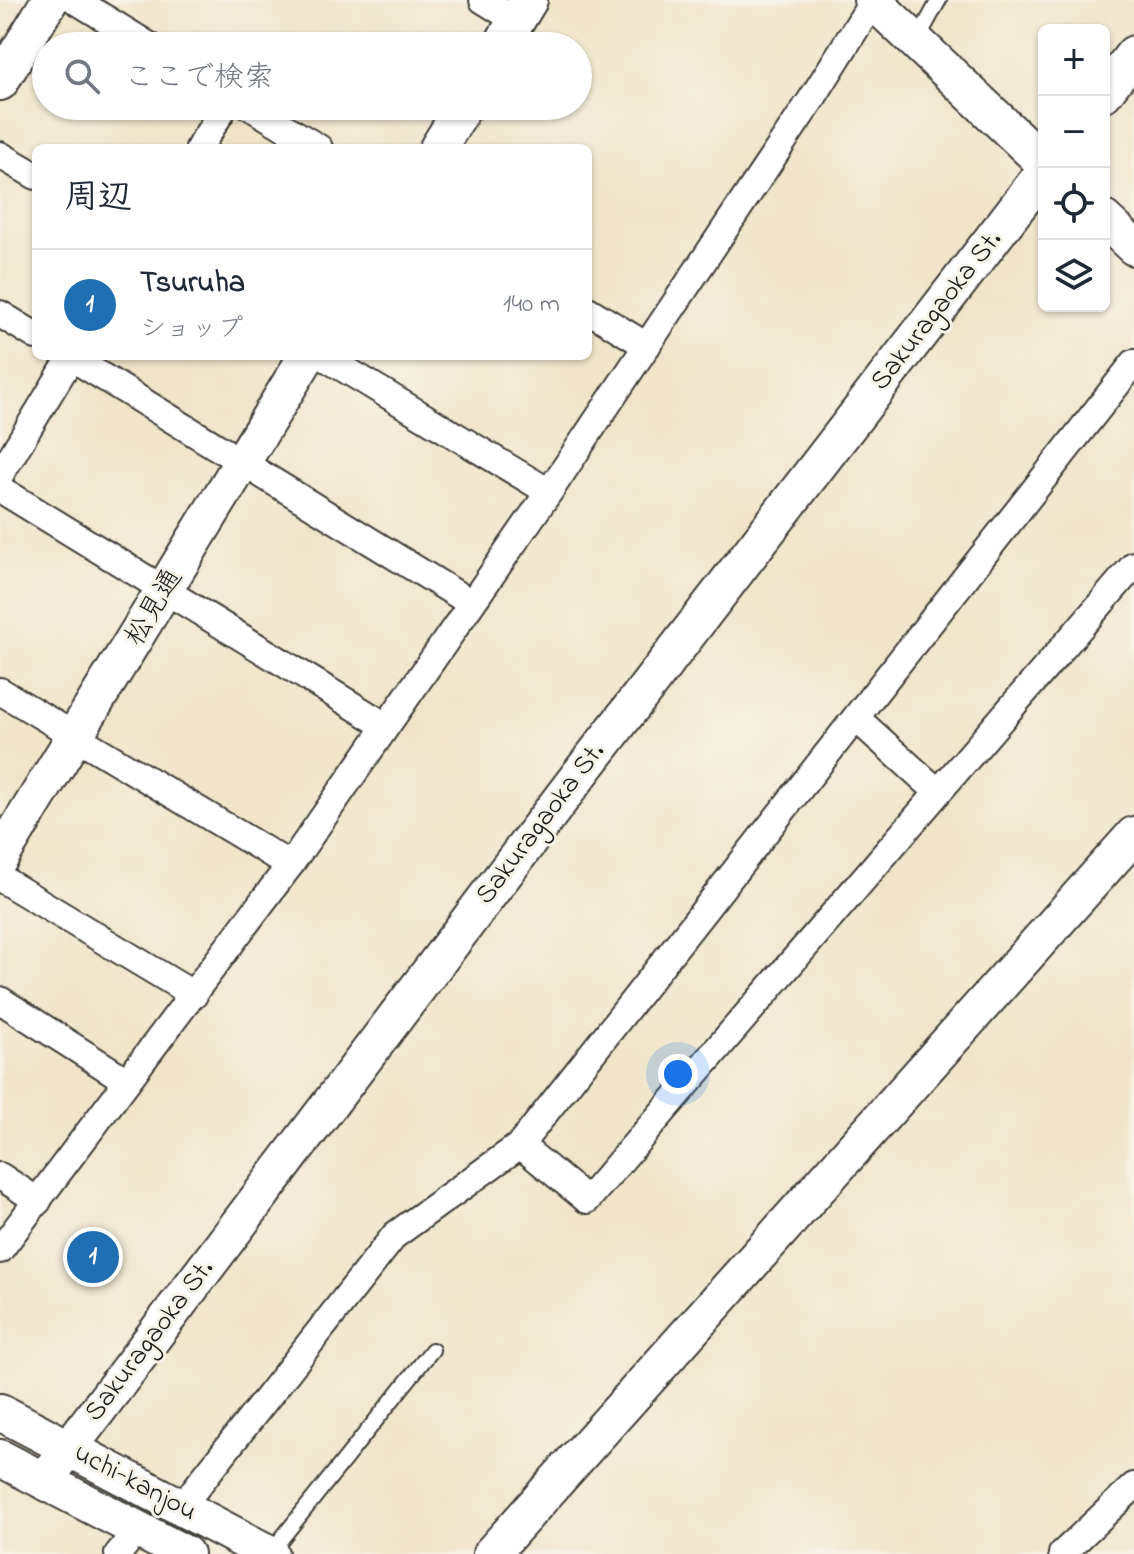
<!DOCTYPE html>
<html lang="ja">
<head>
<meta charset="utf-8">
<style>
  :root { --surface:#fff; --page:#f6f6f7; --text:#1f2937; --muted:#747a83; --line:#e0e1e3; --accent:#1f6fb2 }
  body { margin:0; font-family:"Indie Flower","Klee One",sans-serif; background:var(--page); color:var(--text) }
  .controls { position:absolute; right:24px; top:24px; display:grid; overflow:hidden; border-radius:12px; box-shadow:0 2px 6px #0004 }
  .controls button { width:72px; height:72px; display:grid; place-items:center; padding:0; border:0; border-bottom:2px solid var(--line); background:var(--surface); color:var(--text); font:40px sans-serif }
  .you { position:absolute; left:678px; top:1074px; width:28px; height:28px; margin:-20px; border:6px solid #fff; border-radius:50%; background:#1a73e8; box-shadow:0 0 0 12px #1a73e833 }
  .badge { display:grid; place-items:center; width:52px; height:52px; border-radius:50%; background:var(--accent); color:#fff; font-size:26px; font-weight:700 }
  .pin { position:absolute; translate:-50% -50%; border:4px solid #fff; box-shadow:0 2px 8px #0006 }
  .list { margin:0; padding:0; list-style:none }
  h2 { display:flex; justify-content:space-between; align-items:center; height:104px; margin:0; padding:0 32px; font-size:34px }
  h2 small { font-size:26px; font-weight:400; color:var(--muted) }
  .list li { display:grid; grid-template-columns:52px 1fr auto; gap:24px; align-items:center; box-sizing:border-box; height:112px; padding:0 32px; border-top:2px solid var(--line) }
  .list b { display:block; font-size:30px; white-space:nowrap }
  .list p { margin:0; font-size:26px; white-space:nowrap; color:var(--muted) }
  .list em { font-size:26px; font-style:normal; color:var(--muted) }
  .icon { flex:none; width:44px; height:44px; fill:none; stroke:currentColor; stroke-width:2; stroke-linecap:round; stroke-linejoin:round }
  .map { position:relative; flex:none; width:1134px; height:1554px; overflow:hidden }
  .search { position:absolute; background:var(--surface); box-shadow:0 2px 6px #0004; left:32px; top:32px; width:560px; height:88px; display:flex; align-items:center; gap:20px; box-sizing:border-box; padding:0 28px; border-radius:44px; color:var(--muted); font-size:30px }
  .panel { position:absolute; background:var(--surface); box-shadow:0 2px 6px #0004; left:32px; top:144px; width:560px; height:216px; border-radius:12px }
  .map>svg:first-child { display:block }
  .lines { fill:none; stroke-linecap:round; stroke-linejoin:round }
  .lane-casing { stroke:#3c3a36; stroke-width:18 }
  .street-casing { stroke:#3c3a36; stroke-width:30 }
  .secondary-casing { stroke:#3c3a36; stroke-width:40 }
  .lane { stroke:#fff; stroke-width:14 }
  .street { stroke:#fff; stroke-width:26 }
  .secondary { stroke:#fff; stroke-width:36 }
  .labels { text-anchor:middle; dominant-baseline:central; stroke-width:6; stroke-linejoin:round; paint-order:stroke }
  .street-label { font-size:28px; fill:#1c1c1c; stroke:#f7f3e8 }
</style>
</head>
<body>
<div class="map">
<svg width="1134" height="1554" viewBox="0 0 1134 1554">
  <rect width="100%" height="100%" fill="#f7f3e8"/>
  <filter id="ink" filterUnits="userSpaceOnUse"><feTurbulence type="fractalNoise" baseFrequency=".0125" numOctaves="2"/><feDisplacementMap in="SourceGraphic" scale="16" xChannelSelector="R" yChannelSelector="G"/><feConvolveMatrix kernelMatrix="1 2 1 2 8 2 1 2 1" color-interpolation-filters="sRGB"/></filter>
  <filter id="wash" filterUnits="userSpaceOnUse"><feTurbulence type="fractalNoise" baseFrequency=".006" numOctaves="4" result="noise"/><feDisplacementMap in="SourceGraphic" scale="32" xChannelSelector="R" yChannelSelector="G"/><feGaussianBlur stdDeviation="1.8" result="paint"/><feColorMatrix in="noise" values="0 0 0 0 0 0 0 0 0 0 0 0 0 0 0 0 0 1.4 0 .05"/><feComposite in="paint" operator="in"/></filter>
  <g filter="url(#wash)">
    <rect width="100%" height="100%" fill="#f0e5c9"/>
  </g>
  <g filter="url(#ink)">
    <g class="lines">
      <defs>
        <g id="lane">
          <path d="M916,42L939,0"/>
          <path d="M270,1553L432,1350"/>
        </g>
        <g id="street">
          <path d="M75,0L150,46"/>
          <path d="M483,0L517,21"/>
          <path d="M249,106L319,148"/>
          <path d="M199,148L225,106"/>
          <path d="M0,155L36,176"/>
          <path d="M588,310L647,346"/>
          <path d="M0,314L36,336"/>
          <path d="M69,356L471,603"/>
          <path d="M323,356L549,492"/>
          <path d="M0,475L72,356"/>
          <path d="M0,489L386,726"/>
          <path d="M0,691L290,865"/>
          <path d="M856,718L938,792"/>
          <path d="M0,878L194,995"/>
          <path d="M0,1000L127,1081"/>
          <path d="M520,1145L587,1200L1134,565"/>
          <path d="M0,1176L38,1201"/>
          <path d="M0,1250L290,865L549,492L813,97L873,1"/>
          <path d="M181,1507L395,1235L520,1145L1134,363"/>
          <path d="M118,1554L138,1529"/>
          <path d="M1062,1554L1134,1486"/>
        </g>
        <g id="secondary">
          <path d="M872,0L1044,163"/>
          <path d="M501,46L529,0"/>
          <path d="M0,82L50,0"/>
          <path d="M1104,93L1134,54"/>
          <path d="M438,148L464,106"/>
          <path d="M1104,219L1134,247"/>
          <path d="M0,858L307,356"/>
          <path d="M0,1412L270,1554"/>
          <path d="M0,1458L185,1554"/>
          <path d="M44,1481L573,783L1044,172"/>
          <path d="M491,1554L1134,835"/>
        </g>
      </defs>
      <use href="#lane" class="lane-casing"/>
      <use href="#street" class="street-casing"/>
      <use href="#secondary" class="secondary-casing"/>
      <use href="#lane" class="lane"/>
      <use href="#street" class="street"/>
      <use href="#secondary" class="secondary"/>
    </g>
  </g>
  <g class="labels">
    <g class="street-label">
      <text transform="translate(937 311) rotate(-52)">Sakuragaoka St.</text>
      <text transform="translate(155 608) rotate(-59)">松見通</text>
      <text transform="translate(541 824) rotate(-53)">Sakuragaoka St.</text>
      <text transform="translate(150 1341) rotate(-53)">Sakuragaoka St.</text>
      <text transform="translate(135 1483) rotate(28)">uchi-kanjou</text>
    </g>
  </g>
</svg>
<div class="controls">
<button>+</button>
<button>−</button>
<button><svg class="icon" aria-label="locate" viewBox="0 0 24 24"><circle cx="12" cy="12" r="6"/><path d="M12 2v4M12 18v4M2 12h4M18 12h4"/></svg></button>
<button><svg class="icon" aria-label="layers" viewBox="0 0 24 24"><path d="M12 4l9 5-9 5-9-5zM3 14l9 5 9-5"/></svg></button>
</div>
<div class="you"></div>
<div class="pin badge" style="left:93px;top:1257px">1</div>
<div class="search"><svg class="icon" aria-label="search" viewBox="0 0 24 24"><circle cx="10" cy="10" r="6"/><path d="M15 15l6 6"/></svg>ここで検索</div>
<section class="panel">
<h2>周辺<small></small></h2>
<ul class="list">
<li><span class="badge">1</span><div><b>Tsuruha</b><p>ショップ</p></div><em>140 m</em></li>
</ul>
</section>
</div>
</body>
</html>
